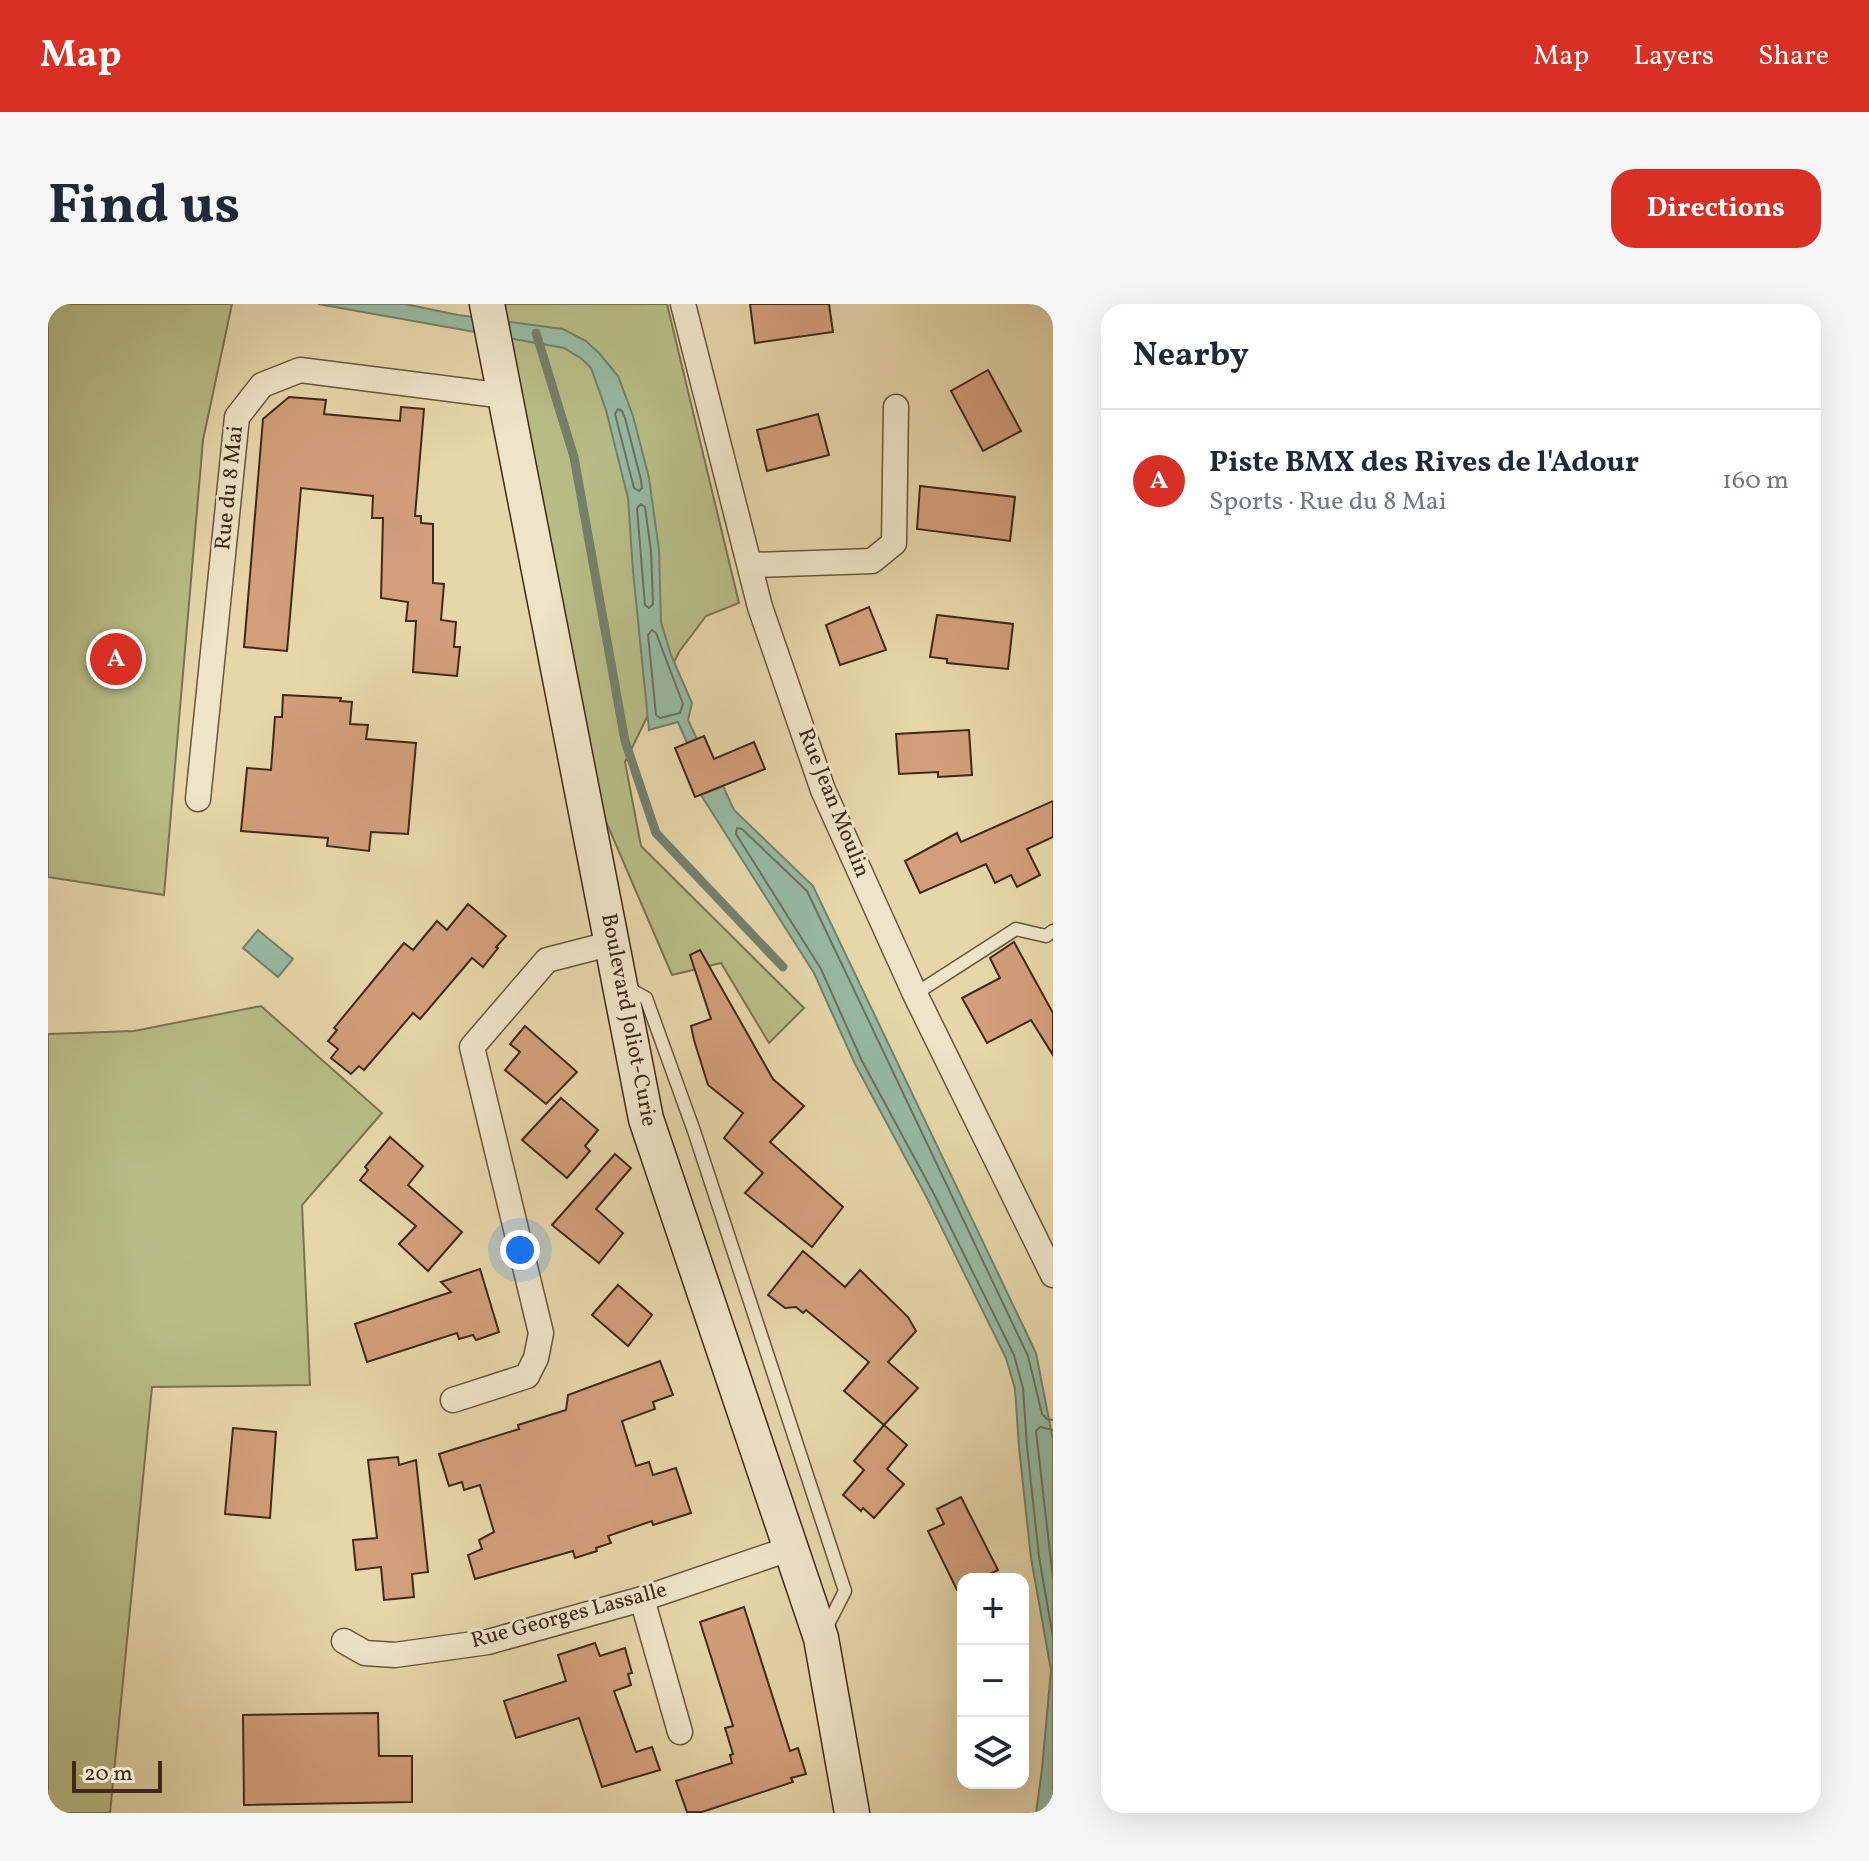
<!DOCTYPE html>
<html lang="en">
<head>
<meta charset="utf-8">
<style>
  :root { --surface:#fff; --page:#f6f6f7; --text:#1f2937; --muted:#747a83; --line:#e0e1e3; --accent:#d93025 }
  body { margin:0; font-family:Vollkorn,serif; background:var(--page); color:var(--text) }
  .controls { position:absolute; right:24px; bottom:24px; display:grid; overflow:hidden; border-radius:16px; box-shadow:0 8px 32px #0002 }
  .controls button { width:72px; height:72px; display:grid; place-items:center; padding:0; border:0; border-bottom:2px solid var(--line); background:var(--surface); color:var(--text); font:40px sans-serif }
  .scale { position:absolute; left:24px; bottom:20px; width:90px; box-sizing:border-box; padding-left:8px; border:4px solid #412819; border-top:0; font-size:22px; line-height:28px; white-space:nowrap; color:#412819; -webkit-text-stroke:6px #efe4c8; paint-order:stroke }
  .you { position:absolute; left:472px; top:946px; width:28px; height:28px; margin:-20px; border:6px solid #fff; border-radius:50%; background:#1a73e8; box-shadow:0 0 0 12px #1a73e833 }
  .badge { display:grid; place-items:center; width:52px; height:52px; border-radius:50%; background:var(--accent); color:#fff; font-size:26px; font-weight:700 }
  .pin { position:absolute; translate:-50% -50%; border:4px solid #fff; box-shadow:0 2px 8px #0006 }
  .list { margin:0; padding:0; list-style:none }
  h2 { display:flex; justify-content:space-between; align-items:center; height:104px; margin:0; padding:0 32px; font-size:34px }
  h2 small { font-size:26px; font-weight:400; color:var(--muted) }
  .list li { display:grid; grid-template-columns:52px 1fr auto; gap:24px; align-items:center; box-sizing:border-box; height:144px; padding:0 32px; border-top:2px solid var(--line) }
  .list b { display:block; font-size:30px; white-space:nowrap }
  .list p { margin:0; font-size:26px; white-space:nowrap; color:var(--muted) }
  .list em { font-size:26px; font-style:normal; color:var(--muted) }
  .icon { flex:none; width:44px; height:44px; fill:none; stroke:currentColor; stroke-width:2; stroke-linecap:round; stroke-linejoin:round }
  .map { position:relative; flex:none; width:1005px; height:1509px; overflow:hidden; border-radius:24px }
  header { display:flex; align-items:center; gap:48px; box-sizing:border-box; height:112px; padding:0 40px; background:var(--accent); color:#fff }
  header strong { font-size:38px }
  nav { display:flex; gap:44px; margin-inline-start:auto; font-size:28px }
  .intro { display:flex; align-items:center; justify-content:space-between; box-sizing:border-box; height:192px; padding:0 48px }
  h1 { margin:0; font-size:56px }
  .button { padding:20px 36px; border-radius:24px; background:var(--accent); color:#fff; font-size:28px; font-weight:700 }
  main { display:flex; gap:48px; padding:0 48px }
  aside { flex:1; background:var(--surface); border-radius:24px; box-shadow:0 8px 32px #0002 }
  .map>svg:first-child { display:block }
  .green { fill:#b8bd86; stroke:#7c7250; stroke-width:2 }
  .water { fill:#97baa3; stroke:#75806c; stroke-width:2 }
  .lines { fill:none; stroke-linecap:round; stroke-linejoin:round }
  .shore { stroke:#6c715e; stroke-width:2 }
  .stream { stroke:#75806c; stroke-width:9 }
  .building { fill:#d29e7b; stroke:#412819; stroke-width:2 }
  .lane-casing { stroke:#6a543d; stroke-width:15 }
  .street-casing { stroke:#6a543d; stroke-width:27 }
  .secondary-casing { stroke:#412819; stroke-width:37 }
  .lane { stroke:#efe4c8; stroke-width:12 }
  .street { stroke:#efe4c8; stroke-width:24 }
  .secondary { stroke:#efe4c8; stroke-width:34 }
  .labels { text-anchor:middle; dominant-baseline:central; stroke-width:6; stroke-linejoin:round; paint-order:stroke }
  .street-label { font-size:22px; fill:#412819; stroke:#efe4c8 }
</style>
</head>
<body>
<header>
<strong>Map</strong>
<nav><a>Map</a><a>Layers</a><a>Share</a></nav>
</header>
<div class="intro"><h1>Find us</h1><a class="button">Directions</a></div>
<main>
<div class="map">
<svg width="1005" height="1509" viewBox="0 0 1005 1509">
  <rect width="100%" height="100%" fill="#e6d6aa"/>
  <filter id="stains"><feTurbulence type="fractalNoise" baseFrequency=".0025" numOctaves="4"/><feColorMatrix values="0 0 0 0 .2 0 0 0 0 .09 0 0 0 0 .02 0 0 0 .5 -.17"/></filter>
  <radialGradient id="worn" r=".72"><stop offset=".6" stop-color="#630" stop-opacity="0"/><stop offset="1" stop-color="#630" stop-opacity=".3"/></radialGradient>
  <g class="green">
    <path d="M0,0H184L155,136L116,591L0,573Z"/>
    <path d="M455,0H619L691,299L658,312L631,348L577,458L593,542L756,704L721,739L673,659L624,671L556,513Z"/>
    <path d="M213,702L334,809L254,901L262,1081L104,1083L62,1509H0V730L86,727Z"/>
  </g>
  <g class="water">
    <path d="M270,0H357L410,11L515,25L538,37L551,49L570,72L585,112L601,174L611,246L613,318L623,351L644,399L640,416L649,435L639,439L630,418L601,426L585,267L580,194L558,106L543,64L534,55L516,44Z"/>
    <path d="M675,482L686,506L765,582L988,1049L1005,1136V1509H988L994,1465L1003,1366L983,1254L971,1143L967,1085L958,1054L879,894L807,760L766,669L653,491Z"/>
    <path d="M210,626L245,655L230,673L195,644Z"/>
  </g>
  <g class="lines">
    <g class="shore">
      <path d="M570,105L574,107L577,114L593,176L594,184L591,187L586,184L567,110Z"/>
      <path d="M593,200L597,203L603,247L605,300L601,304L597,301L589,204Z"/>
      <path d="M604,326L608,329L635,400L632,409L612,414L608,411L600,331Z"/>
      <path d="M1005,1116L999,1115L994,1110L980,1052L759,587L694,525L689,524L688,530L773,665L814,757L886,890L966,1051L975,1084L979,1142L991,1253L1005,1333"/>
      <path d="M1005,1126L992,1123L988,1127L1005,1275"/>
    </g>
    <path class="stream" d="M488,29L526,153L577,437L608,529L735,663"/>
  </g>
  <g class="building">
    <path d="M702,0H781L785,28L707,39Z"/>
    <path d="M940,66L973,127L935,147L903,87Z"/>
    <path d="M241,93L278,96L276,110L352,117L353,103L376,105L367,212H373V219L385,220V279L396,280L393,316L408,318L406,343H412L409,372L365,368L368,317H358L360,298L333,294L335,214H324L325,192L253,184L239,347L196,343L215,115Z"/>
    <path d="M770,110L781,151L719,167L709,126Z"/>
    <path d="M872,182L967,193L962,237L869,225Z"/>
    <path d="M821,303L838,346L792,361L778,321Z"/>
    <path d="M889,311L965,320L960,365L899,359V355L882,353Z"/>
    <path d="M235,391L293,394L292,397L304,398L302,420L320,421L318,435L368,439L360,530L323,528L321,547L279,542L280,534L193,527L199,464L223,466L227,413H234Z"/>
    <path d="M921,426L924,471L890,473V468L851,470L848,430Z"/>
    <path d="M656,432L666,455L706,438L717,465L647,493L627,444Z"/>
    <path d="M1005,497V533L979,545L992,571L969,583L963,571L947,579L938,560L872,589L857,557L909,529L913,538Z"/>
    <path d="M420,600L458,632L448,643L450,644L435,663L424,654L372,715L365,709L316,766L311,762L303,770L283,754L290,745L280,737L289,726L286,724L356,639L365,646L389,617L399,626Z"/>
    <path d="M966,638L1005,709V751L983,716L939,739L914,694L952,674L942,654Z"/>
    <path d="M652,646L725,775L756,802L722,838L795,903L764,943L697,889L715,869L676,834L695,809L660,781L646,736L643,722L663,715L642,651Z"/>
    <path d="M477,722L529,768L498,800L457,766L472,748L462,740Z"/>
    <path d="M513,794L550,826L537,842L542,847L519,874L474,836Z"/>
    <path d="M342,833L375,862L360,881L414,928L380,967L351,940L368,922L312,876L320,866L317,863Z"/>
    <path d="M567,850L583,864L548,905L575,929L551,959L504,921Z"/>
    <path d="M755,947L797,983L812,966L860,1013L868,1027L840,1058L870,1084L836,1121L796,1087L821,1058L758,1006L755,1009L748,1003L737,1004L720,991Z"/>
    <path d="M432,965L451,1028L428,1036L425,1031L411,1035L409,1029L319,1058L307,1020L403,988L393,978Z"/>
    <path d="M570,981L604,1011L580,1042L544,1011Z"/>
    <path d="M612,1057L625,1091L605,1098L607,1105L574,1117L588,1162L601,1158L605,1171L628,1164L643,1209L605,1221L604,1217L560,1232L563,1239L548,1244L549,1247L527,1254L525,1247L427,1275L420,1251L434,1245L431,1236L446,1228L432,1181L416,1186L414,1178L401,1182L391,1150L471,1125L470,1121L518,1106L520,1091Z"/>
    <path d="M836,1121L859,1141L839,1165L856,1180L826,1214L815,1204L813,1207L795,1191L816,1166L806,1157Z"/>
    <path d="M185,1124L228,1128L222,1214L177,1210Z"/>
    <path d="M350,1153L351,1161L368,1156L380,1268L364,1270L366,1293L336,1296L333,1263L308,1266L305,1236L329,1234L320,1156Z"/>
    <path d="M913,1193L950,1266L932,1275H915V1283L909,1286L880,1227L896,1220L889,1205Z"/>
    <path d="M696,1303L742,1447L750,1444L758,1470L743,1474L745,1478L654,1508H639L628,1477L684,1459L682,1451L685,1450L677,1424L685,1422L652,1318Z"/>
    <path d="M547,1339L552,1352L577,1344L584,1369L580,1370L583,1381L566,1387L588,1448L604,1443L612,1466L554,1483L531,1414L468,1434L456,1397L518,1377L510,1351Z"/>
    <path d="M330,1409L331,1452H364V1498L196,1501L195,1411Z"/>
  </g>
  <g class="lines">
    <defs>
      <g id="lane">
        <path d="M578,683L598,694L646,827L797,1287L776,1328"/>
        <path d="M867,690L968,625L998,632L1005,627"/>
      </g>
      <g id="street">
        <path d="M635,0L712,303L775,486L867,690L1005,971"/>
        <path d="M703,261L824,257L846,239L848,103"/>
        <path d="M150,495L189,113L214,81L252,66L457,92"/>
        <path d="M405,1096L479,1072L488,1054L493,1029L424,743L499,656L565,639"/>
        <path d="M594,1295L632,1428"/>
        <path d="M296,1337L317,1349L347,1351L440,1338L594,1295L744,1244"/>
      </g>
      <path id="secondary" d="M439,0L598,815L773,1334L804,1509"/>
    </defs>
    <use href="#lane" class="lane-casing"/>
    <use href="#street" class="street-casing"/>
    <use href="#secondary" class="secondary-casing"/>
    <use href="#lane" class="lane"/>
    <use href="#street" class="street"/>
    <use href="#secondary" class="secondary"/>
  </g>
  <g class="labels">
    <g class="street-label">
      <text transform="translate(182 184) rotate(-84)">Rue du 8 Mai</text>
      <text transform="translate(785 499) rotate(68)">Rue Jean Moulin</text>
      <text transform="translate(580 716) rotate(79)">Boulevard Joliot-Curie</text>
      <text transform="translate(521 1312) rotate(-15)">Rue Georges Lassalle</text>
    </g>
  </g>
  <rect width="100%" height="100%" filter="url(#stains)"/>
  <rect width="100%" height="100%" fill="url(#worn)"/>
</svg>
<div class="controls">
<button>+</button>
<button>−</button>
<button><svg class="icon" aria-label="layers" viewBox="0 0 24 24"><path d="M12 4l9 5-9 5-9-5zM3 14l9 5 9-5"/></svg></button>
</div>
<div class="scale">20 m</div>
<div class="you"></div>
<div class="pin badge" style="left:68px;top:355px">A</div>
</div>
<aside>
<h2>Nearby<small></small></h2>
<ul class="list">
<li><span class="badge">A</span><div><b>Piste BMX des Rives de l'Adour</b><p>Sports · Rue du 8 Mai</p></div><em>160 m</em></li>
</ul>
</aside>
</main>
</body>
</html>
